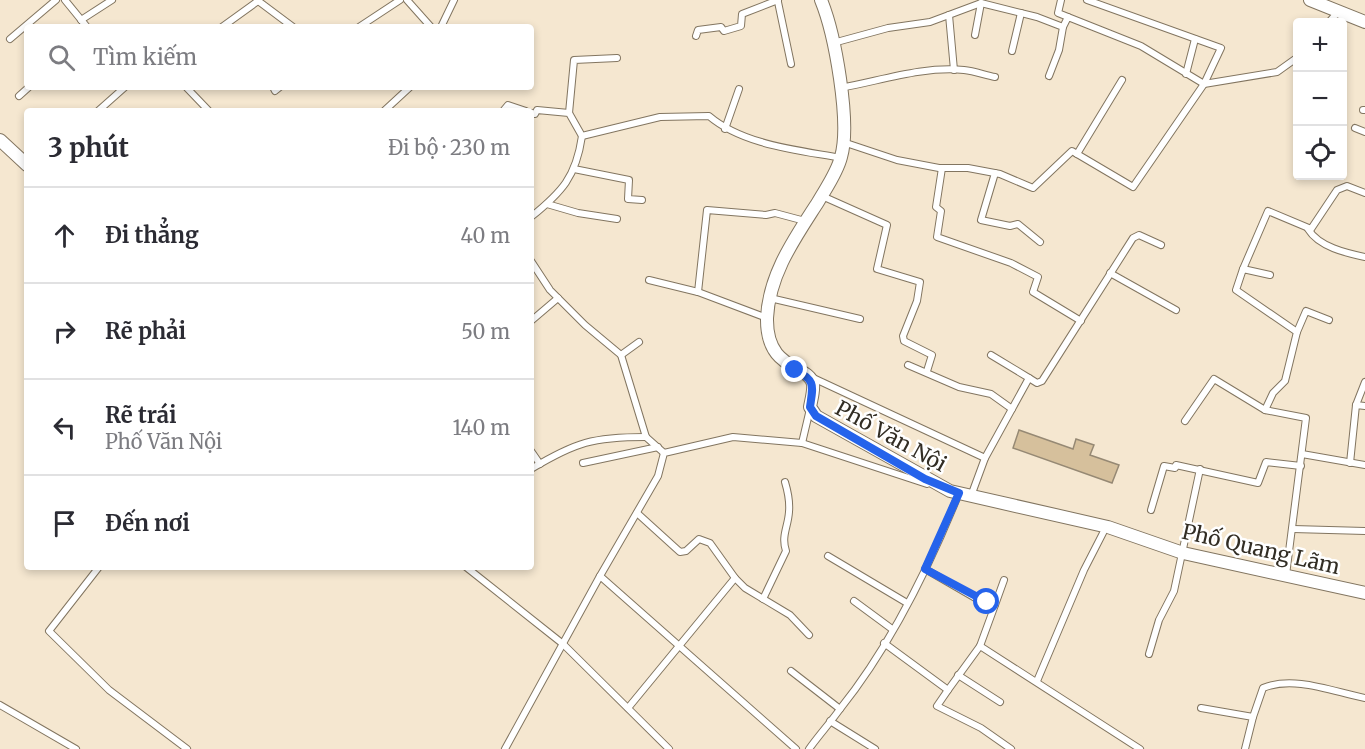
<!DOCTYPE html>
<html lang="vi">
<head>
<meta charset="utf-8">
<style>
  :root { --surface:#fff; --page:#f7f7f7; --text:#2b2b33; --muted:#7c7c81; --line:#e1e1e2 }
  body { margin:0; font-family:Merriweather,serif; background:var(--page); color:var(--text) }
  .controls { position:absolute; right:18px; top:18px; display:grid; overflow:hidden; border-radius:6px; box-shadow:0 3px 9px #0003 }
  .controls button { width:54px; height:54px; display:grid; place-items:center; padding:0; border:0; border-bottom:2px solid var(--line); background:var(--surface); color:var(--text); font:30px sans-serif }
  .stop { position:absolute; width:18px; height:18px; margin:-14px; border:4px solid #2563eb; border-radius:50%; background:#fff }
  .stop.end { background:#2563eb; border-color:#fff; box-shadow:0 2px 6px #0008 }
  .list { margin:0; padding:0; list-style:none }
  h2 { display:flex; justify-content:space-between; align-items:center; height:78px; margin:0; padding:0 24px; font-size:26px }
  h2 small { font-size:20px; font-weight:400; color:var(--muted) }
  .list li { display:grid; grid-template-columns:39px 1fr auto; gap:18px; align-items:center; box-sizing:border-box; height:96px; padding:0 24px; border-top:2px solid var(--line) }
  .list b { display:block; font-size:22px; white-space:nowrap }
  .list p { margin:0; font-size:20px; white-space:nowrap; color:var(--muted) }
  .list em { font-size:20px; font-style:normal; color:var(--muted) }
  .icon { flex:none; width:33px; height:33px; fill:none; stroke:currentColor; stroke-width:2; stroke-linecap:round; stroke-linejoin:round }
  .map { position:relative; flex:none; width:1365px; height:749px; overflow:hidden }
  .search { position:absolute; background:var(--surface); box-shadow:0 3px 9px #0003; left:24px; top:24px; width:510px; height:66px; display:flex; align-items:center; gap:15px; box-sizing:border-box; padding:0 21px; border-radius:6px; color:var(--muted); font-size:22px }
  .panel { position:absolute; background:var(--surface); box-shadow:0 3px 9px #0003; left:24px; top:108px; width:510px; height:462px; border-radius:6px }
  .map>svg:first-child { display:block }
  .building { fill:#d6c09c; stroke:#968974; stroke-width:1.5 }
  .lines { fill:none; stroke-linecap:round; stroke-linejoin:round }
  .service-casing { stroke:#827560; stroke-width:8 }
  .minor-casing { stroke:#827560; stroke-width:14 }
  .service { stroke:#fff; stroke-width:6 }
  .minor { stroke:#fff; stroke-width:12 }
  .route { stroke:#2563eb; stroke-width:8 }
  .labels { text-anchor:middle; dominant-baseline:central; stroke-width:5; stroke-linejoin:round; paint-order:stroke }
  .street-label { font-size:21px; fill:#322d24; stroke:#fff }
</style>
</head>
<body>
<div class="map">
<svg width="1365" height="749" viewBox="0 0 1365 749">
  <rect width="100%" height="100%" fill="#f5e7d0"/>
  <path class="building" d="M1019,430L1073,449L1076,439L1094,445L1090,455L1119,465L1112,483L1013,448Z"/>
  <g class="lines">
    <defs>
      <g id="service">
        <path d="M65,0L87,27"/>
        <path d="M257,0L293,27"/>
        <path d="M407,0L431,27"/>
        <path d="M1061,0L1058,13L1068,17"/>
        <path d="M778,2L791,64"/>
        <path d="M949,15L954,70"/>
        <path d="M81,20L112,0"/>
        <path d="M1329,22L1338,12"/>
        <path d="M222,27L258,1"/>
        <path d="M359,27L400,0"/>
        <path d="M441,27L454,0"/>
        <path d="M1063,27L1068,17L1141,46L1204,84L1277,72L1298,57"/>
        <path d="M975,35L981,3"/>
        <path d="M696,36L698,30L721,27L724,31L741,26L742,14L778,0"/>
        <path d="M10,39L56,0"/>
        <path d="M833,43L888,28L930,22L981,3L1037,17L1063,27L1059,50L1049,76"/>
        <path d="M1012,51L1021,13"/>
        <path d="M1186,74L1195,39"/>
        <path d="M186,87L209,111"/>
        <path d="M273,87L275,91L280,87"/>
        <path d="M840,88C880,81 922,66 964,70C974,71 985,75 995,77"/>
        <path d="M19,96L29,87"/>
        <path d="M1363,110H1365"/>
        <path d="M98,111L125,87"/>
        <path d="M384,111L410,87"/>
        <path d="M503,111L508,105L526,111"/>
        <path d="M531,113L535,114L537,110L569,113L582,136L660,117L709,116C743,145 798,150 841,158"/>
        <path d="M569,113L574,60L617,58"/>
        <path d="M1355,128L1365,132"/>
        <path d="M725,129L739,89"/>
        <path d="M843,142L897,160L939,168H968L1000,174L1033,188L1072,151L1133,187L1204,84L1221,48L1087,0"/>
        <path d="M1077,154L1122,80"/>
        <path d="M942,168L936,207L941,211L937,237L1011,263L1038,277L1033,292L1081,321"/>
        <path d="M574,169L629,180L628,199L642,200"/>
        <path d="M995,173L981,220L1010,226L1018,224L1040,242"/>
        <path d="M822,196L887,225L877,269L920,282L917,301L903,336L904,341L932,355L927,371"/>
        <path d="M547,204L578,213L617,219"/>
        <path d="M531,217C562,192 576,177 582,136"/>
        <path d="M1308,229C1319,247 1346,253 1365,257"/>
        <path d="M531,261L550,290L585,325L621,355L646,437L664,453"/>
        <path d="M1243,269L1268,211L1311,229L1337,190L1347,186L1365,193"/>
        <path d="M1110,273L1176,310"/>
        <path d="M649,280L698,292L767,318"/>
        <path d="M698,292L707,210L766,215L775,213L805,221"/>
        <path d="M770,298L860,319"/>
        <path d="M531,321L558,298"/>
        <path d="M1297,332L1306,311L1329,320"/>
        <path d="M621,355L639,342"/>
        <path d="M991,355L1029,378"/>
        <path d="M908,365L959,387L991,394L1012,409"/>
        <path d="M811,377L985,458"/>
        <path d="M1356,405L1365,382"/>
        <path d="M1265,410L1273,393L1285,381L1297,332L1236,290L1243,269L1270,275"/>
        <path d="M1185,421L1214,379L1265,410L1306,418L1286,575"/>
        <path d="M802,443L810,409"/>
        <path d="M531,451L540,464"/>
        <path d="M1302,454L1365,465"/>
        <path d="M583,463L658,447"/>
        <path d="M1350,463L1356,405L1365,406"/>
        <path d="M531,469C576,442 593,437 646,437"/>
        <path d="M971,496L985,458L1029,378L1037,383L1042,381L1133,238L1139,235L1161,245"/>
        <path d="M1151,510L1164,466L1175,468L1176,465L1258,483L1266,462L1301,466"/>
        <path d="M637,513L680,552L686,551L699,539L710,543L735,578L745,588L790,615L809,635"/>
        <path d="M1293,529L1365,531"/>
        <path d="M828,556L907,603"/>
        <path d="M99,567L49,631L109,690L187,749"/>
        <path d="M466,567L563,644L669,749"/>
        <path d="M600,576L796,749"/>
        <path d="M763,599L786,551C781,536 788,527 789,512C790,501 788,492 785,482"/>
        <path d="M854,601L892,629"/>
        <path d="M995,605L1004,580"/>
        <path d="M884,643L948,690L980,646L995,605L977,599L925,569"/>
        <path d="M980,646L1140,749"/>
        <path d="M1149,654L1159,620L1174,591L1200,469"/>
        <path d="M791,671L840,709"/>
        <path d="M958,675L1000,702"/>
        <path d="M1037,681L1084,570L1104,531"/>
        <path d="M948,690L937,706L981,728L1011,749"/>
        <path d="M0,705L76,749"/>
        <path d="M628,708L735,578"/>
        <path d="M1201,708L1253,717L1245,749"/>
        <path d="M1253,717L1263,688C1294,675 1334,692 1365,698"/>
        <path d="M830,721L875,749"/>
        <path d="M505,749L600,576L658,476L664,453L733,437L802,443L927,484"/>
        <path d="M809,749C819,735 830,723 840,709C889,648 930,565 959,493"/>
      </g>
      <g id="minor">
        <path d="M821,0C835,34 851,123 841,157C837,173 826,188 818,202C795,238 769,274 767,318C766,372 809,364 813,384C814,391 811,401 810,407L816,416L950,491L1108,527L1183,553L1365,593"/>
        <path d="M1310,0L1365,22"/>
        <path d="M0,140L27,165"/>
      </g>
    </defs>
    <use href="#service" class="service-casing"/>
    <use href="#minor" class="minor-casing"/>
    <use href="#service" class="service"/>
    <use href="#minor" class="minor"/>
  </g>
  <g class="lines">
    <path class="route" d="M795,370C816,380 813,386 810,407L816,416L925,479L959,493L925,569L987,602"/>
  </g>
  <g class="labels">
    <g class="street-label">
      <text transform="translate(891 436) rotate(29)">Phố Văn Nội</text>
      <text transform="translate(1261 549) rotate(13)">Phố Quang Lãm</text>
    </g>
  </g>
</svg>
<div class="controls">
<button>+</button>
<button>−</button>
<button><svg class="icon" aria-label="locate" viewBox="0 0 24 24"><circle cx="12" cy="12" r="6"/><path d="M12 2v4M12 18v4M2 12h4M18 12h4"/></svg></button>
</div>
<div class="stop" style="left:987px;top:602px"></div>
<div class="stop end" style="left:795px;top:370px"></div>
<div class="search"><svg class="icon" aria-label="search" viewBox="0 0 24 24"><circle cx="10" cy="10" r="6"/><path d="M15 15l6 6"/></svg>Tìm kiếm</div>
<section class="panel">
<h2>3 phút<small>Đi bộ · 230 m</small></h2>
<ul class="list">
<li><svg class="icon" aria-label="ahead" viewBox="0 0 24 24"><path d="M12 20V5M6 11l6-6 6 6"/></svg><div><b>Đi thẳng</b></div><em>40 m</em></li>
<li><svg class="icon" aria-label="right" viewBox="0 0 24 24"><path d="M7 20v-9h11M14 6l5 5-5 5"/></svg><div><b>Rẽ phải</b></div><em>50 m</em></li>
<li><svg class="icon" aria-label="left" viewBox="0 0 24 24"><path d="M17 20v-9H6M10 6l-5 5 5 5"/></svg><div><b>Rẽ trái</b><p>Phố Văn Nội</p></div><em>140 m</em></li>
<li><svg class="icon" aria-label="arrive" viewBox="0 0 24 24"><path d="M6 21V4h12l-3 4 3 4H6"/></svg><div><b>Đến nơi</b></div></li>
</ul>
</section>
</div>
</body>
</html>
